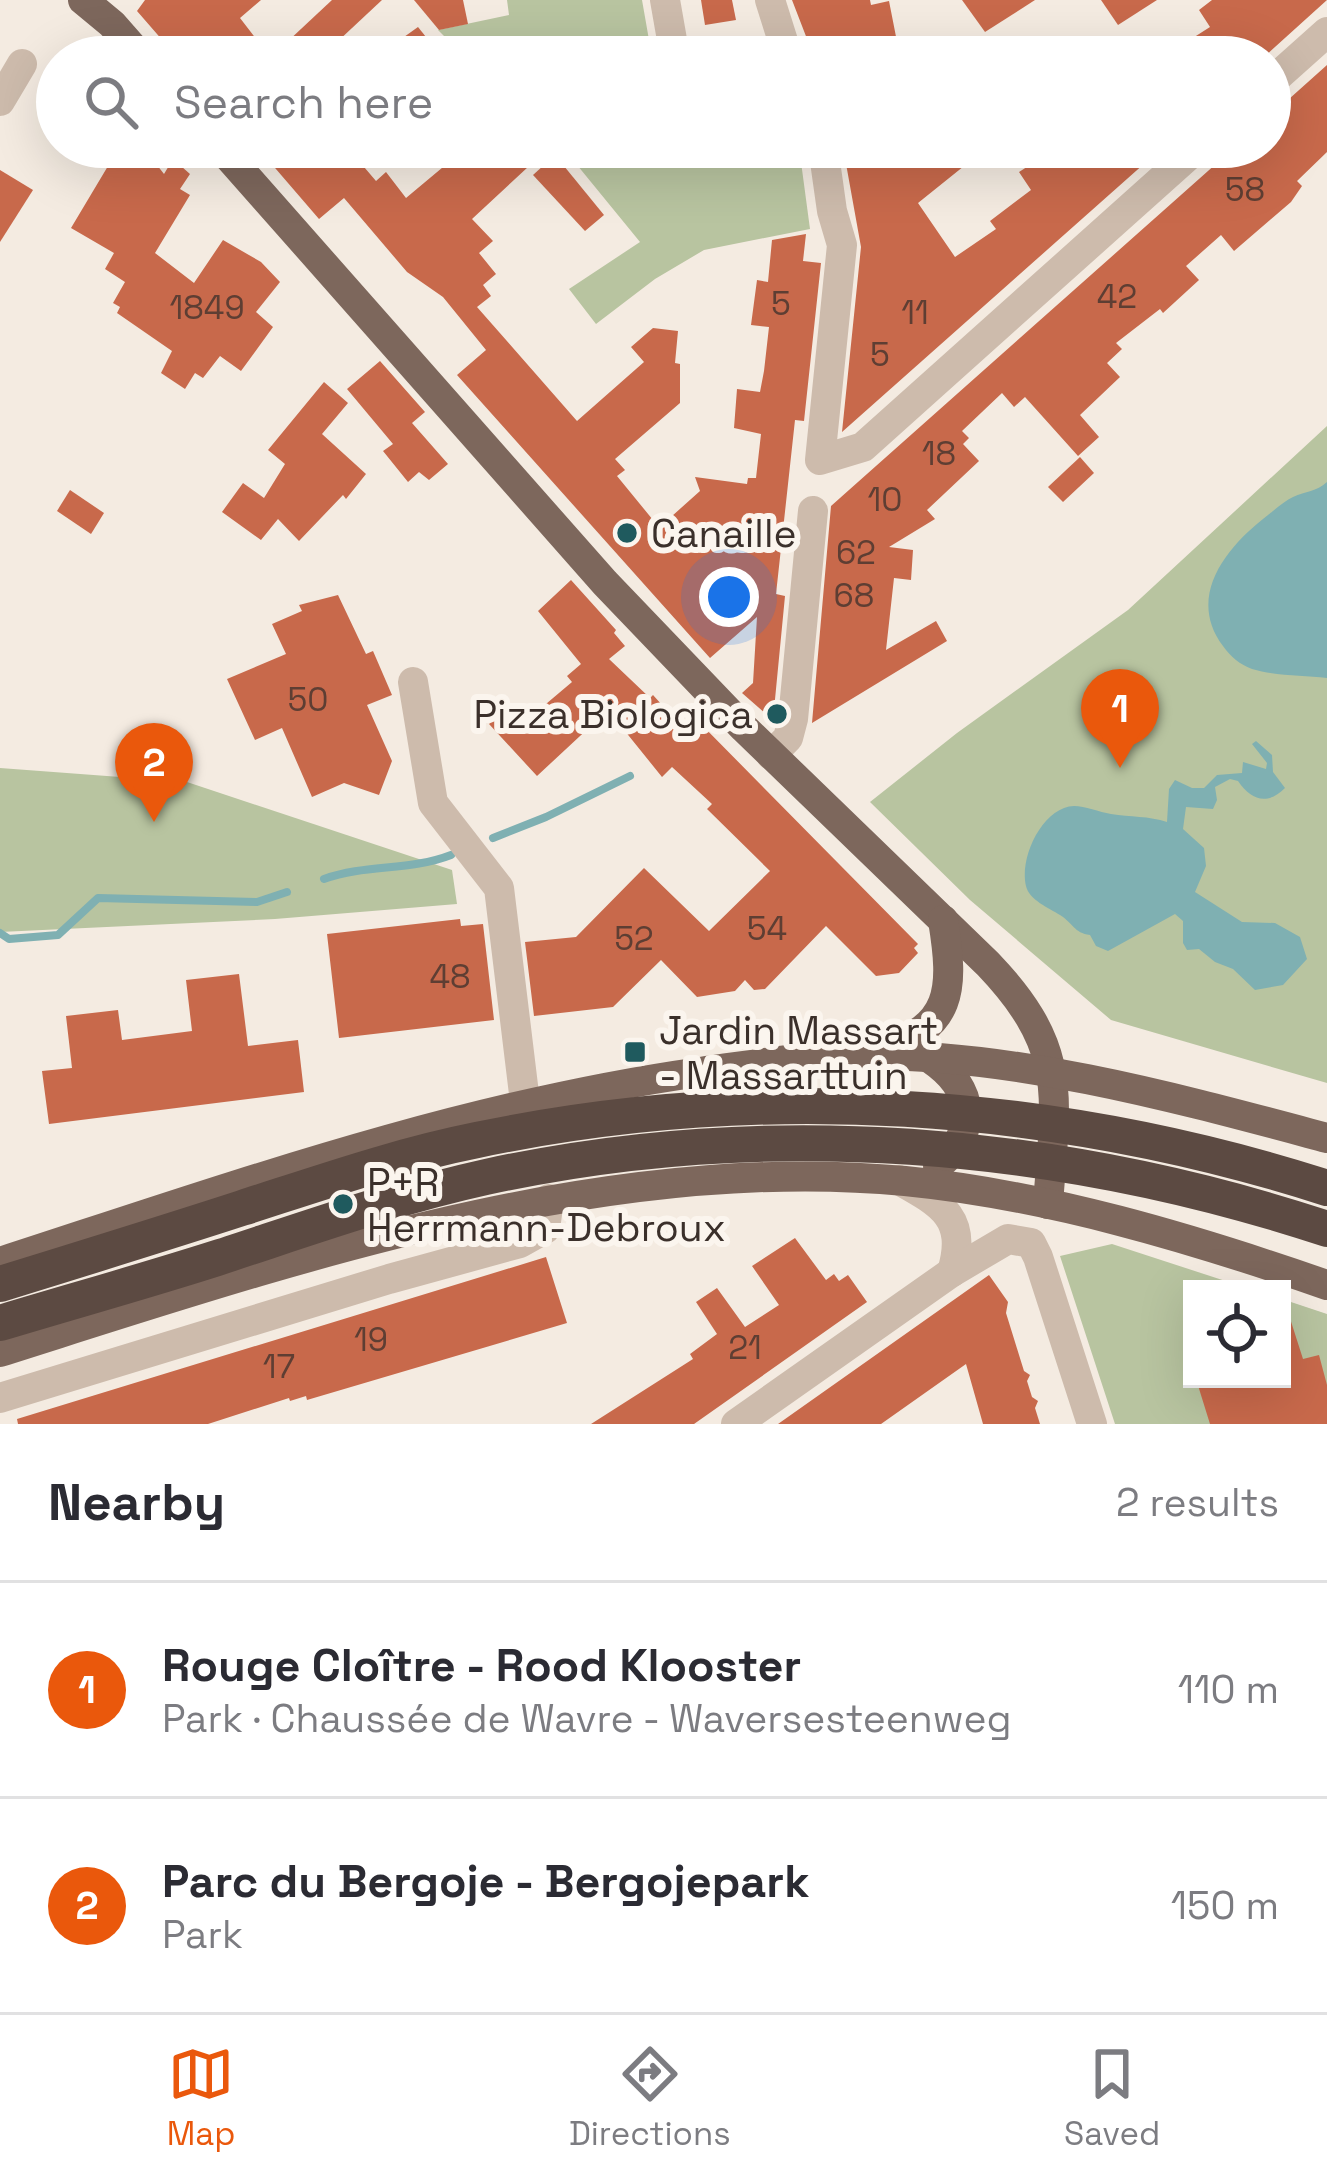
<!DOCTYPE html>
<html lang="en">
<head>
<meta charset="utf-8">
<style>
  :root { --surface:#fff; --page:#f7f7f7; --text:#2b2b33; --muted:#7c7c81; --line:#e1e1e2; --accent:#ea580c }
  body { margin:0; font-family:"Space Grotesk",sans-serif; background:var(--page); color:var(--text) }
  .controls { position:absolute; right:36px; bottom:36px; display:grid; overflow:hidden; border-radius:0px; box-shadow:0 12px 48px #0002 }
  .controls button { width:108px; height:108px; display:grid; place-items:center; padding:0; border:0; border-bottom:3px solid var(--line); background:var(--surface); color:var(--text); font:60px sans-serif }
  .you { position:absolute; left:729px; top:597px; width:42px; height:42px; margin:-30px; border:9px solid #fff; border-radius:50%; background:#1a73e8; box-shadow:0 0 0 18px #1a73e833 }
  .badge { display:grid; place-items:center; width:78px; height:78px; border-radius:50%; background:var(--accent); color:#fff; font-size:39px; font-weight:700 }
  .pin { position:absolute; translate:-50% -99px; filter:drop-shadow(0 3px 6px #0008) }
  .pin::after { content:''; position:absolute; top:63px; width:42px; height:36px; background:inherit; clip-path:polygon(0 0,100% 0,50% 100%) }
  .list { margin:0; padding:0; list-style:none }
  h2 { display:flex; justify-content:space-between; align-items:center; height:156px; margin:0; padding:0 48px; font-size:51px }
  h2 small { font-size:39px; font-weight:400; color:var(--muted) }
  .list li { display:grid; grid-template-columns:78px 1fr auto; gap:36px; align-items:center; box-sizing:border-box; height:216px; padding:0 48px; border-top:3px solid var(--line) }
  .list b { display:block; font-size:45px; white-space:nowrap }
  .list p { margin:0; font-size:39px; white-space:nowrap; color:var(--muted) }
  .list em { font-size:39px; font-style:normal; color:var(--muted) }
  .icon { flex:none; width:66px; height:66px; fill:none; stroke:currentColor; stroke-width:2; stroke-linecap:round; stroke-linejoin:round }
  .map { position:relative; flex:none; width:1327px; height:1424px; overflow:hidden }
  .search { position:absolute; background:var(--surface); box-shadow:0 12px 48px #0002; left:36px; right:36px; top:36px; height:132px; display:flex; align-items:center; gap:30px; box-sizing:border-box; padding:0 42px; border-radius:66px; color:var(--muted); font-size:45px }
  .sheet { height:588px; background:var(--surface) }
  nav { display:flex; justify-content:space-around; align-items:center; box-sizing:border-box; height:168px; border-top:3px solid var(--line); background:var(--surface); font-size:33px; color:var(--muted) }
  nav a { display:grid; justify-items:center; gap:6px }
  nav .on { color:var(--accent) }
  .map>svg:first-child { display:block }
  .green { fill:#b8c4a0 }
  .water { fill:#7fb0b2 }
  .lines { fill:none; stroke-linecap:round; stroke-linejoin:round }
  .stream { stroke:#7fb0b2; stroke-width:8 }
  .building { fill:#c8694b }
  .minor { stroke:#cdbbac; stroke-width:30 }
  .major { stroke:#7d675c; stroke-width:30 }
  .highway-bridge { stroke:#5c4a42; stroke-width:36 }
  .poi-dot { fill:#1f5a5e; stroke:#fbf5ee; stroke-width:4.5 }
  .labels { text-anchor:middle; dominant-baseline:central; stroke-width:12; stroke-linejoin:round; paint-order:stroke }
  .number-label { font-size:33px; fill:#5e3e33 }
  .poi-label { font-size:39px; fill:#3b302b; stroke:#fbf5ee; text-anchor:start }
</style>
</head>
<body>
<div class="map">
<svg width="1327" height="1424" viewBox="0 0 1327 1424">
  <rect width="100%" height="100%" fill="#f4ebe1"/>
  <g class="green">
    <path d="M507,0H642L652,57H465L438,30L509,15Z"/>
    <path d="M574,147H799L810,229L704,250L655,279L596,324L569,289L640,242L564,149Z"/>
    <path d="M1327,426V1083L1111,1020L970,900L870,802L957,733L1128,610Z"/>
    <path d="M0,768L187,782L452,870L457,904L275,919L0,932Z"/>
    <path d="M1112,1244L1250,1289H1192V1379H1282V1299L1327,1314V1424H1115L1060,1256Z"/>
  </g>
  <g class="water">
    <path d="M1327,482V678C1303,675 1275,676 1252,669C1239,664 1231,657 1223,646C1187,598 1224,550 1263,519C1272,512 1283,502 1293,497C1306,491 1316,492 1327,482Z"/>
    <path d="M1256,741L1272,755L1273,772L1285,788C1267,806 1251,800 1238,781L1230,779L1215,787L1217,800L1213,809L1186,807L1183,829L1204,848L1206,866L1195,892L1242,922L1275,923L1300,937L1307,959L1283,985L1255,990L1233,969L1215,962L1199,949L1187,950L1183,943V921L1175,914L1108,951L1096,946L1090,935C1074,933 1073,923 1060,915C1049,908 1029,900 1026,886C1019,857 1043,807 1074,806C1085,806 1099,812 1111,814C1130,817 1149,816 1167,822L1169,789L1175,780L1192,788H1204L1217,775L1242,773L1243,762L1266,769L1267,763L1252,744Z"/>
  </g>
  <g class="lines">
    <g class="stream">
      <path d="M493,838L546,817L630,776"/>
      <path d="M324,879C366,864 410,871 451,855"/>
      <path d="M0,933L9,939L58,935L98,898L257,902L287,892"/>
    </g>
  </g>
  <g class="building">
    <path d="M145,0H261L240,18L270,57H177L137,11Z"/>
    <path d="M332,0H382L321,57H271Z"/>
    <path d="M414,0H463L468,24L439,30Z"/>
    <path d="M701,0H732L736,20L705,25Z"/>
    <path d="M792,0H870L871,5L889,1L900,57H814Z"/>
    <path d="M962,0H1035L985,32Z"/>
    <path d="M1101,0H1157L1118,25Z"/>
    <path d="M1212,0H1327L1264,57H1163L1210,27L1199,10Z"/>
    <path d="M418,27L442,57H376Z"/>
    <path d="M1327,65V152L1297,181L1302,186L1291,202L1234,251L1221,235L1186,266L1199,280L1163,313L1160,309L1116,343L1122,349L1107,363L1120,377L1080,415L1099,437L1078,456L1025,397L1014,407L1002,393L962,431L969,438L963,444L979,461L927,510L935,519L889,547L913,550L911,580L894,578L886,650L936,621L947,641L812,723L831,506L1235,147H1270V116Z"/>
    <path d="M88,147H143L164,174L173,159L190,174L180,189L190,195L155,253L194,283L223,240L261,262L280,282L256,312L273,327L241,371L220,356L203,378L195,373L185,389L161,373L172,351L117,313L120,307L113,303L125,282L105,269L114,253L71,228L111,161Z"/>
    <path d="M257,147H347L376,181L386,172L406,198L467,147H513L528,167L472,219L493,241L479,253L496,274L483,285L491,296L477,307L577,421L644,362L631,347L653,328L678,331L675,363L680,364V403L615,459L625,470L617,476L653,520L655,518L662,525L700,491L695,477L747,484L748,478H756L761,434L734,428L737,389L760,392L764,371L769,327L751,325L757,280L768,282L772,240L806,234L803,261L821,263L804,421L795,420L776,594L785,596L773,720L742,693L753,683L757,617L710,658L457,375L486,350L443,297L407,272L344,198L319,219Z"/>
    <path d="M843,147H937L938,163L979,154L918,203L955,257L996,229L990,221L1031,190L1019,172L1058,147H1163L842,432L861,247Z"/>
    <path d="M555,155L604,215L585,231L533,175Z"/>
    <path d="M0,170L33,190L0,242Z"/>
    <path d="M380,361L425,412L412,423L448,464L429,480L419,472L408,482L383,451L393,444L347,389Z"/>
    <path d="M324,382L348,403L322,434L366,474L346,499L343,495L299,541L278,519L261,540L222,512L243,483L264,498L285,464L268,450Z"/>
    <path d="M1080,457L1094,473L1063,502L1048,487Z"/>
    <path d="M70,490L104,513L91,534L57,511Z"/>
    <path d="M571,580L616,630L614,633L625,646L609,659L650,698L653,695L681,726L693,716L918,944L914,948L918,953L899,973L876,976L826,926L765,989L754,990L745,980L735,991L697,997L661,960L613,1007L534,1016L525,942L576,937L644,868L709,931L770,871L707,809L712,804L672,767L662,777L608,710L537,776L489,724L513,705L527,720L572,682L567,676L581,664L538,611Z"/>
    <path d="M338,595L366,654L373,651L392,695L367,705L392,761L379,795L344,783L312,797L282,728L255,740L227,679L286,654L272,624L302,611L299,605Z"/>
    <path d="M460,919L461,926L483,924L494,1020L339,1038L327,934Z"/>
    <path d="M239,974L248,1046L298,1040L304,1092L49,1124L42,1071L72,1068L66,1016L118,1010L122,1040L192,1031L186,980Z"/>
    <path d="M795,1238L826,1280L834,1274L839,1281L848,1275L867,1302L694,1424H591L693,1359L690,1354L717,1334L696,1302L717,1288L745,1327L779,1305L752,1266Z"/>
    <path d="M546,1257L567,1323L307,1400L306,1396L290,1401L289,1398L208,1424H18L17,1419Z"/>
    <path d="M989,1275L1008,1302L1006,1313L1024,1371L1030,1375L1027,1381L1032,1397L1038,1401L1035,1408L1040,1424H983L966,1364L881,1424H778Z"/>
    <path d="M1282,1309H1287L1303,1359L1319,1355L1327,1385V1424H1210L1196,1379H1282Z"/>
  </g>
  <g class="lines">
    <g class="minor">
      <path d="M665,0L675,57"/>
      <path d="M770,0L788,57"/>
      <path d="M1270,83L1327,32"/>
      <path d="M0,101L22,64"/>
      <path d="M823,147L832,211L842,245L820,460L863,447L1198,147"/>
      <path d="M413,682L433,803L499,888L525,1102"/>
      <path d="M771,755L788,738L793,719L813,511"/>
      <path d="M899,1180C942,1204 968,1218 952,1272"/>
      <path d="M0,1398L389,1279L520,1243L545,1229L549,1199"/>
      <path d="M736,1424L952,1272L1008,1239L1031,1243L1038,1257L1092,1424"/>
    </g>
    <g class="major">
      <path d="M83,0L112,24L141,57"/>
      <path d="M220,147L605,583L744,728L988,964C1069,1049 1056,1095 1048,1204"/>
      <path d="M878,1050C954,1028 954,989 943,920"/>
      <path d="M931,1059C975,1089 979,1130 938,1166"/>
      <path d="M0,1262C231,1187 459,1106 700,1072C754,1065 809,1055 863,1055C1019,1054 1177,1098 1327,1138"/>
      <path d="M0,1352C285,1262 602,1152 905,1181C1048,1195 1191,1238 1327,1285"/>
    </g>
    <g class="highway-bridge">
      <path d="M0,1284C81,1259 162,1234 242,1208C320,1183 397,1156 477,1140C760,1081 1053,1100 1327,1188"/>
      <path d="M0,1323C73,1301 145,1281 217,1258C306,1229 395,1197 486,1177C765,1116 1058,1140 1327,1229"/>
    </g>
  </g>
  <g class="poi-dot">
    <circle cx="627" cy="533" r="12"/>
    <circle cx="777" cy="714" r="12"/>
    <rect x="623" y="1040" width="24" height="24" rx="6"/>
    <circle cx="343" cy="1204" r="12"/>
  </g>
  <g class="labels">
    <g class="number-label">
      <text x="1245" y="190">58</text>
      <text x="1117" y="297">42</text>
      <text x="781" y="304">5</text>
      <text x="207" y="308">1849</text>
      <text x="915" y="313">11</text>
      <text x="880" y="355">5</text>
      <text x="939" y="454">18</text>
      <text x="885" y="500">10</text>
      <text x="856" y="553">62</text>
      <text x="854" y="596">68</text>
      <text x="308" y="700">50</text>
      <text x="767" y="929">54</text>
      <text x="634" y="939">52</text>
      <text x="450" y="977">48</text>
      <text x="371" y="1340">19</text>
      <text x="745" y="1348">21</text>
      <text x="279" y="1367">17</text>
    </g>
    <g class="poi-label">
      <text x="651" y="533">Canaille</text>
      <text x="753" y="714" text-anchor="end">Pizza Biologica</text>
      <text x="659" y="1030">Jardin Massart<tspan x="659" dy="45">- Massarttuin</tspan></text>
      <text x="367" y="1182">P+R<tspan x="367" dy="45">Herrmann-Debroux</tspan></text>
    </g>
  </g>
</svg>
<div class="controls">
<button><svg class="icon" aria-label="locate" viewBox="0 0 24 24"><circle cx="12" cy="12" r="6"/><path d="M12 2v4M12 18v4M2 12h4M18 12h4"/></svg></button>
</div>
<div class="you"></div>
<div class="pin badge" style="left:1120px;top:768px">1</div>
<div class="pin badge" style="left:154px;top:822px">2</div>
<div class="search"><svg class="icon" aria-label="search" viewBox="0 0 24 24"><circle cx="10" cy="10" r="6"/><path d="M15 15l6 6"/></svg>Search here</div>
</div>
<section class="sheet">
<h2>Nearby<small>2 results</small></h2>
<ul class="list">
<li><span class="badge">1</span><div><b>Rouge Cloître - Rood Klooster</b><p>Park · Chaussée de Wavre - Waversesteenweg</p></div><em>110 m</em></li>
<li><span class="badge">2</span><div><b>Parc du Bergoje - Bergojepark</b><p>Park</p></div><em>150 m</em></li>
</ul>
</section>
<nav>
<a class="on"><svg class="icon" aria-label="map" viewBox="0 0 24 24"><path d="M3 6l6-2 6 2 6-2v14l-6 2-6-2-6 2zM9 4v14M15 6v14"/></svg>Map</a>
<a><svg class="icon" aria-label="directions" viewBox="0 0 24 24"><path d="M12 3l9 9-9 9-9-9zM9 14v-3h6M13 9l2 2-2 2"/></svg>Directions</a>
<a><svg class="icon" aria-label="saved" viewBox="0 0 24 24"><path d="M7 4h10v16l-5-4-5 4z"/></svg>Saved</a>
</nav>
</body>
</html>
